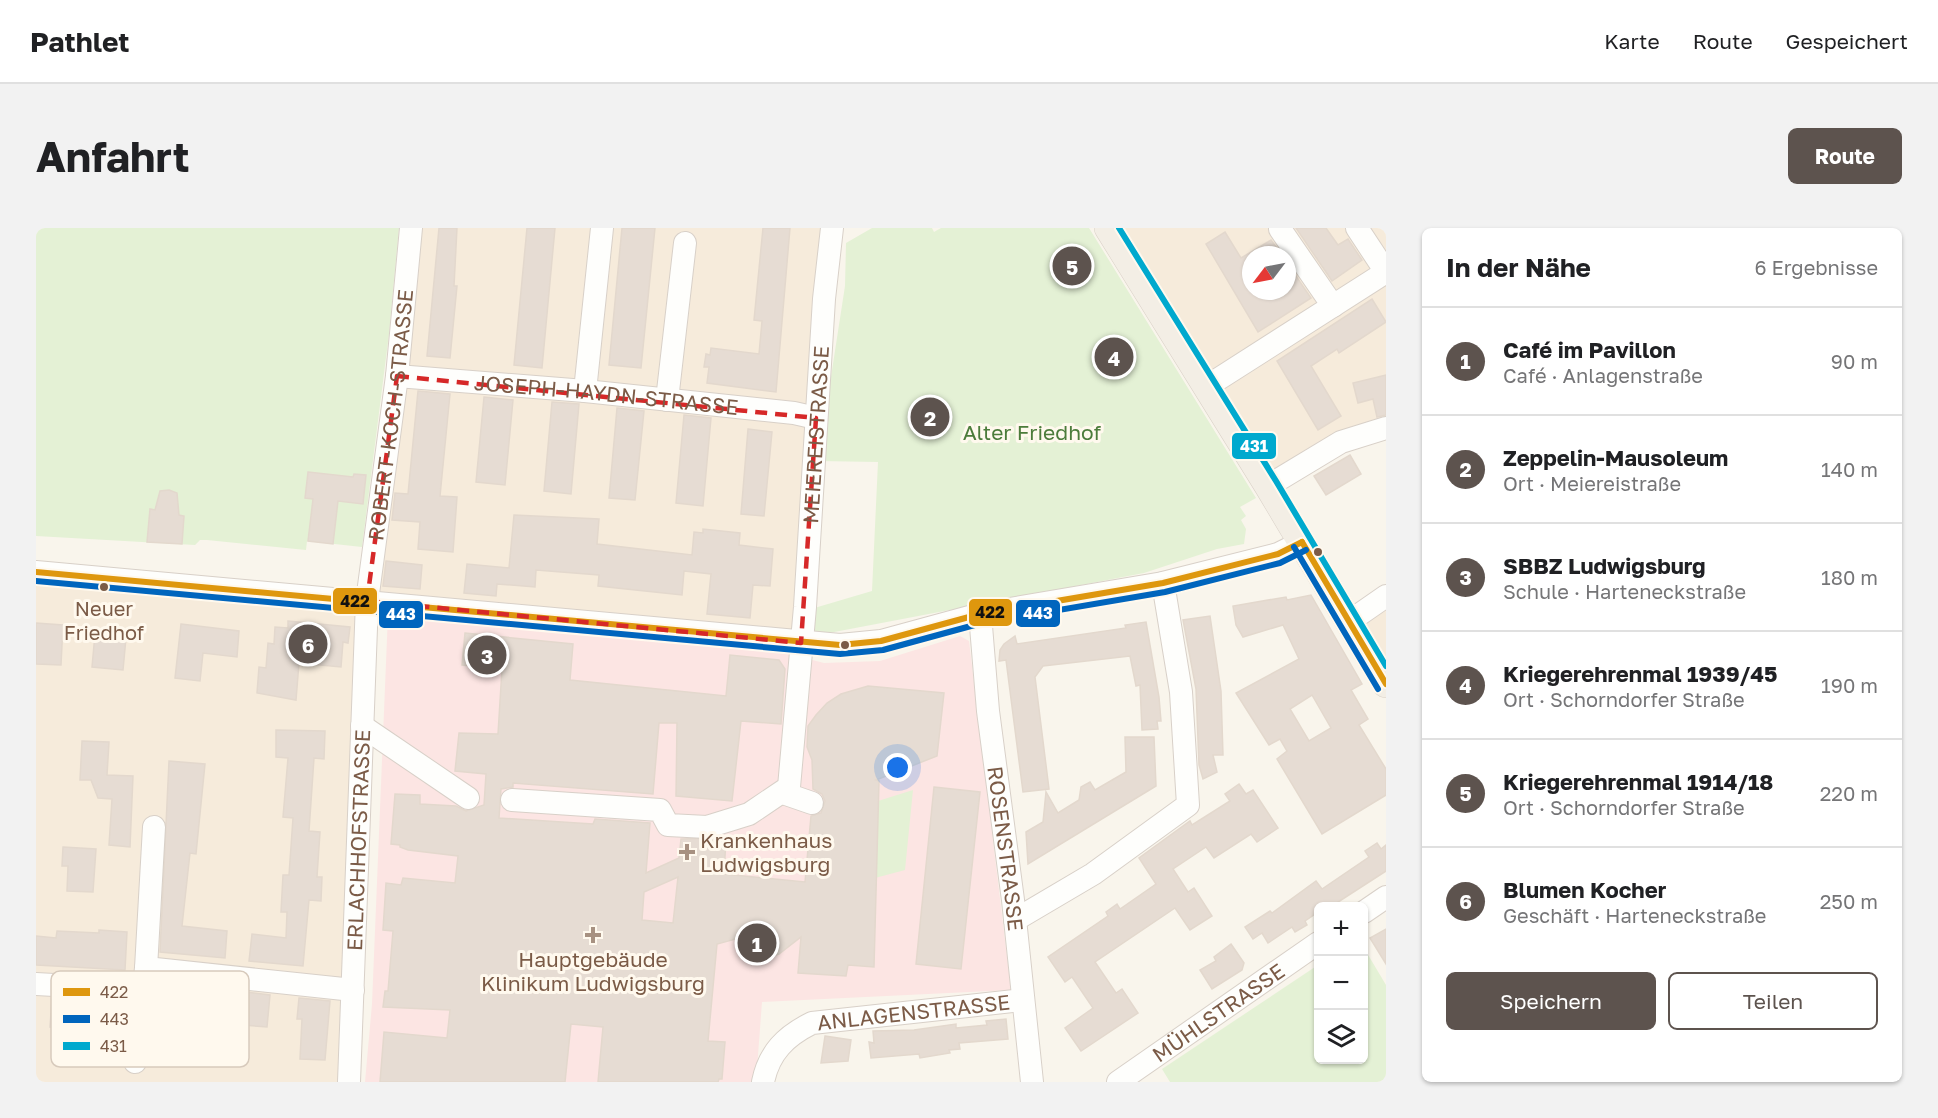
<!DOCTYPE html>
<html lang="de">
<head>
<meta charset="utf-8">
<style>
  :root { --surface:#fff; --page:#f2f2f2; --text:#202124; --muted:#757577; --line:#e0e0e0; --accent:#5d534e }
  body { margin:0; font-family:"Golos Text",sans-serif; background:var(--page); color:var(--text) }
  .controls { position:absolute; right:18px; bottom:18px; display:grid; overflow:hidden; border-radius:9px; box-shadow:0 2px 4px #0004 }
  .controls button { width:54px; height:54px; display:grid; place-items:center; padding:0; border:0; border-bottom:2px solid var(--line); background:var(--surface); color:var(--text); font:30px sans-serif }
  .compass { position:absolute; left:1206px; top:18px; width:54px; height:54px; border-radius:50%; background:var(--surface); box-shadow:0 2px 4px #0004; rotate:238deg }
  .you { position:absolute; left:862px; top:540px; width:21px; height:21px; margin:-15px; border:4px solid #fff; border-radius:50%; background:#1a73e8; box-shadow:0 0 0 9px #1a73e833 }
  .badge { display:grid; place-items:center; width:39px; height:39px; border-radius:50%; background:var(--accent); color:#fff; font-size:20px; font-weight:700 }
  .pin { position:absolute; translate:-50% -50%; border:3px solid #fff; box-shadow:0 2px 6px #0006 }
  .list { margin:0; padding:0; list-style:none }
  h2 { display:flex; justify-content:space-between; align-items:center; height:78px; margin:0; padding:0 24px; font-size:26px }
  h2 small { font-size:20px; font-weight:400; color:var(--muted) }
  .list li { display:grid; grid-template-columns:39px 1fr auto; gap:18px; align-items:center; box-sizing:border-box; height:108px; padding:0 24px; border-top:2px solid var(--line) }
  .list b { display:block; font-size:22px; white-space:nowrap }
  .list p { margin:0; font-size:20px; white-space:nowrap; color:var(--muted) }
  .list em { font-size:20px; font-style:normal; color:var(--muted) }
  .actions { display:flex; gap:12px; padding:18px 24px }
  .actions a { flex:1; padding:14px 0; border:2px solid var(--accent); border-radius:9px; text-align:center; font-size:21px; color:var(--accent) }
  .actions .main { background:var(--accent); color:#fff }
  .icon { flex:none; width:33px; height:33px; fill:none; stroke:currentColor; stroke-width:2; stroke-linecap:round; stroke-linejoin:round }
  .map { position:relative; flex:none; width:1350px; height:854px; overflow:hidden; border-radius:9px }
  header { display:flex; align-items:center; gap:36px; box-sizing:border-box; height:84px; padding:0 30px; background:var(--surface); border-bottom:2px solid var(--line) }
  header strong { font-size:28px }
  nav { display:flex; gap:33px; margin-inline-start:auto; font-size:21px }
  .intro { display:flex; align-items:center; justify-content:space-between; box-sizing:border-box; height:144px; padding:0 36px }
  h1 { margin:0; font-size:42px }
  .button { padding:15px 27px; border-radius:9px; background:var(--accent); color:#fff; font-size:21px; font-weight:700 }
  main { display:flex; gap:36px; padding:0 36px }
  aside { flex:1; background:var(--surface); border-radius:9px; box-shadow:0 2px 4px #0004 }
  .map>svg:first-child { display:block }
  .residential { fill:#f6ebdb; fill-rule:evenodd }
  .medical { fill:#fce5e3 }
  .green { fill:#e4f1d5 }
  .building { fill:#e6dcd3; stroke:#e3d8cd; stroke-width:1.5; fill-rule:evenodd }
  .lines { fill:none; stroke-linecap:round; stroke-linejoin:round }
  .minor-casing { stroke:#d8d0c8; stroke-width:24 }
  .major-casing { stroke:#dad1c8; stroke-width:28 }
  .minor { stroke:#fefefc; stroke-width:22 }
  .major { stroke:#f3eee5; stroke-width:27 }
  .bus-1-casing { stroke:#fff9ee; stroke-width:10 }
  .bus-2-casing { stroke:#fff9ee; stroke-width:10 }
  .bus-3-casing { stroke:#fff9ee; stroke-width:10 }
  .bus-1 { stroke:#de970e; stroke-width:6 }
  .bus-2 { stroke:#0065bd; stroke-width:6 }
  .bus-3 { stroke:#00a9ce; stroke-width:6 }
  .marked { fill:none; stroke:#d62828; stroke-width:4.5; stroke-dasharray:12 8; stroke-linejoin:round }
  .bus-dot { fill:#7b5b47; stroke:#fff9ee; stroke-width:2 }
  .poi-dot { fill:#a79181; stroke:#fff9ee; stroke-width:2 }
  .labels { text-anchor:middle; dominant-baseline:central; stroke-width:6; stroke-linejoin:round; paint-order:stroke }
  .bus-label { font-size:20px; fill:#7b5b47; stroke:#fff9ee }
  .street-label { font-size:21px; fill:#7b5b47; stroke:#fff9ee }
  .park-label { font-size:21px; fill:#4c7c3b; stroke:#fff9ee }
  .poi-label { font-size:21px; fill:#7b5b47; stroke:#fff9ee; text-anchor:start }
  .key { fill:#fff9ee; stroke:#d7cabc; stroke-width:1.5 }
  .key-label { font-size:16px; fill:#7b5b47 }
  .line-badge { stroke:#fff9ee; stroke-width:2 }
  .badge-label { font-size:16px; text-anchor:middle; font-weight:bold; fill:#fff }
  .pale-badge-label { font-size:16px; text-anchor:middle; font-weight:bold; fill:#111 }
</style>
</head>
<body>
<header>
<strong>Pathlet</strong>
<nav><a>Karte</a><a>Route</a><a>Gespeichert</a></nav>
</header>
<div class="intro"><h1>Anfahrt</h1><a class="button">Route</a></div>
<main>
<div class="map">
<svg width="1350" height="854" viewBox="0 0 1350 854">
  <rect width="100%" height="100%" fill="#f9f5ec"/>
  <g class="residential">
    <path d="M375,0H796L765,415L331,373Z"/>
    <path d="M1072,0H1350V200L1232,258ZM1215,27H1251V63H1215Z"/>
    <path d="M0,346L326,384L308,854H0Z"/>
    <path d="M1350,373V442L1319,394Z"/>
  </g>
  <path class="medical" d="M352,386L753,426L788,435L844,433L924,408L933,413L975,762L726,774L720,854H329L336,776Z"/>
  <g class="green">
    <path d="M0,0H363L353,106L326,319L271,313L270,322L171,312H164L159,317L0,308Z"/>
    <path d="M836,0H896L898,4L905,0H1053L1220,270L1204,279L1210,288L1205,292L1210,301L1208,316L1181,321L1108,345L772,409L775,381L836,363L842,234L782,233L809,58L810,15Z"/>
    <path d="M877,562L869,642L839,650L842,573Z"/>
    <path d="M1328,720L1350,757V854H1134L1126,841L1282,737V832H1328Z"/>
  </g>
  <g class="building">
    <path d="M403,0H421L418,58H421L414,130L391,128Z"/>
    <path d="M491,0H519L506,140L478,137Z"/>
    <path d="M586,0H619L605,140L573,137Z"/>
    <path d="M727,0H754L740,164L671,155L673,139H668L670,126L674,127L675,120L723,126L726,93L718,92Z"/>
    <path d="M1260,0H1290L1302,17L1312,11L1326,32L1296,53Z"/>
    <path d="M1189,4L1205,30L1235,12L1246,27H1215V63H1251V35L1275,70L1222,104L1170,16Z"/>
    <path d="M1336,71L1350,94L1303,125L1301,121L1275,138L1305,188L1282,202L1241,133Z"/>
    <circle cx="1078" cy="129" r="15"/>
    <path d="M1350,147V187L1341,189L1337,171L1322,175L1317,155Z"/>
    <path d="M382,163L414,166L404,268L421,269L417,324L382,321L384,294L356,292L359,265L372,266Z"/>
    <path d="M448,169L477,172L469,257L440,254Z"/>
    <path d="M516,174L543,176L535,266L508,263Z"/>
    <path d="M900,178L904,195L888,199L884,182Z"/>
    <path d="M581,180L608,183L599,272L573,270Z"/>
    <path d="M648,187L675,190L667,278L640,275Z"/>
    <path d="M712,201L736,204L728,288L705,286Z"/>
    <path d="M1314,227L1325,246L1290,267L1278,248Z"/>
    <path d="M272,244L317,249L318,246L330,247L327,276L302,273L297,316L272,313L277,271L269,270Z"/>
    <path d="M133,262L141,265L143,287L148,288L146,316L111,314L114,281L119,282L124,263Z"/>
    <path d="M478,287L563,291L561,316L656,327L658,304L667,305V301L704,305L703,317L737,321L734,358L717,357L714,390L671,386L675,346L648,343L646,367L562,358L563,347L500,342L499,359L461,356L460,368L428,365L431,336L473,340Z"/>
    <path d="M350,333L386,337L384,361L347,358Z"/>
    <path d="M1275,367L1326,456L1315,462L1332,491L1323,497L1350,541V567L1286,606L1241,531L1251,523L1244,511L1233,517L1200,465L1263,431L1247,397L1207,409L1200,397L1197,378L1250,369L1251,372ZM1276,467L1295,500L1273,513L1254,481Z"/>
    <path d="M1174,388L1185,463L1187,527H1177L1181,544L1167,551L1163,537L1160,461L1147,392Z"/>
    <path d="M252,393L314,399L312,415L307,414L305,439L263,435L260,472L221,465L223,439L230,440L232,415L238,416L239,399L252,400Z"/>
    <path d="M1110,394L1123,469L1125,493H1121L1122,501L1106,502L1104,457L1100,458L1094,428L1007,438L999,449L1013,561L987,564L970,432L963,433L964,422L968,416L979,408L981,416L1090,400L1089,397Z"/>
    <path d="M0,395L27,397L25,437L0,436Z"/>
    <path d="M145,396L203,403L201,429L167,425L164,453L139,450Z"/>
    <path d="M429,405L537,416L534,452L690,468L694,427L743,432L749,441L745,496L705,493L696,573L640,568L641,495H623L617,566L477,555V559L465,561L463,590L557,596L559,591L614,595L610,645L643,630L645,611L681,610L690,611L688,646L769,654L775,588L785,585L789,573L786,566L777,561L776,532L771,519L772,498L780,487L791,475L805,466L832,458L908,465L901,528L840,552L843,553L838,739L812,737L810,748L762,745L765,709L743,726L731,730L714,725L703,710L681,716L672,813L689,814L686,851H683L682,854H562L567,799L535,796L529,854H344L348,804L411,810L414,782L347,779L349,763H352L357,703L347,702L350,655L365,657L367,650L419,655L422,628L372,622L364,619V617L355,616L359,566L384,567V576L420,578L430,583L448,577L450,546L419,543L423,505L462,506L466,441L426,437ZM642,649L637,695L606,692L608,664Z"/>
    <path d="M59,406L90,410L87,442L56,439Z"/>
    <path d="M240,502L289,503L288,531L278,530L273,603L284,604L281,649H286L285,673L273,672L267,738L213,733L216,706L250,710L251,684H245L247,647H253L257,590L247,589L252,530L240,529Z"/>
    <path d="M1089,509H1118L1120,558L992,636L990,604L1007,594L1010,564L1022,585L1043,572L1045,559L1054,554L1059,562L1090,544Z"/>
    <path d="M46,513L73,514L71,547L97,548L94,619L73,617L76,571L62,570L55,552H44Z"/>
    <path d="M133,533L169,536L160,626L154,625L146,698L191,703L189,730L124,724Z"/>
    <path d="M1203,556L1210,566L1217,562L1242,600L1221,614L1215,606L1178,630L1170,619L1137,641L1152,664L1158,660L1176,688L1154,702L1139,680L1059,734L1080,765L1086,761L1102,785L1045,823L1029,800L1057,780L1036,749L1029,754L1012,729L1072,688L1070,684L1081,676L1084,681L1120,656L1103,630L1154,593L1156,597L1194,573L1189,566Z"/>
    <path d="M898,559L944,564L925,741L880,736Z"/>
    <path d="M1341,615L1345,621L1350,617V643L1296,678H1282V684L1269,693L1271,697L1259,704L1256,699L1232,715L1226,705L1217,711L1209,699L1234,683L1236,685L1280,653L1286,661L1333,629L1329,623Z"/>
    <path d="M27,619L60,621L57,664L31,663L32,638H26Z"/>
    <path d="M1350,701V736L1334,710Z"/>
    <path d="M63,702L91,704L89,742L0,737V708L20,710L21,703L63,705Z"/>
    <path d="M1195,716L1208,735L1206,742L1176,761L1164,742L1180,733L1178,729Z"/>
    <path d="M210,764L234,767L231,799L206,797Z"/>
    <path d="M16,770L84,774L81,804L14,799Z"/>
    <path d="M263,770L294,773L289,832L264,831L266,791H261Z"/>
    <path d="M970,791L972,811L923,815L924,821L913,822L914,825L884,830L883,826L835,830L833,814L838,815L837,803L878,802L920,796V800L951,797L950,793Z"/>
    <path d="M789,808L815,812L812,833L785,835Z"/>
  </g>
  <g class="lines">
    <defs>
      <g id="minor">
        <path d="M1321,0L1350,44"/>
        <path d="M1244,1L1297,78"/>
        <path id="s1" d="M361,148L549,163L758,185L780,190"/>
        <path d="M1170,159L1350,44"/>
        <path d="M549,163L566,0"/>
        <path d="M631,172L649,15"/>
        <path d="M1232,258L1305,214L1350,200"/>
        <path d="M0,344L804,417L845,413L944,386L1127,355L1242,326L1266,314"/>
        <path id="s2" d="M944,386L952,483L977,672L996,854"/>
        <path d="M1314,393L1350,368"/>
        <path d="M326,498L432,570"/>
        <path d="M747,565L776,575"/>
        <path id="s3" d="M476,572L624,582L632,597L671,599L713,586L753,559L769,379L788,71L796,0"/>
        <path d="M1328,684L1350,669"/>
        <path d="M979,692L1057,646L1152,577L1145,464L1127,355"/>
        <path d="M110,740L317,762"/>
        <path d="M0,756L107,762"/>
        <path d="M99,834L110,740L118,599"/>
        <path id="s4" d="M313,854L331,373L361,148L375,0"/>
        <path id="s5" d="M727,854C733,824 750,808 776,795L987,772"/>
        <path id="s6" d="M1082,854L1282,715"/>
      </g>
      <path id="major" d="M1072,0L1232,258L1350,456"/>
    </defs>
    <use href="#minor" class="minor-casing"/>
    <use href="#major" class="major-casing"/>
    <use href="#minor" class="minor"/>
    <use href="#major" class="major"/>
    <defs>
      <g id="bus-1">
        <path d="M1266,314L1350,456"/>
        <path d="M0,344L804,417L845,413L944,386L1127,355L1242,326L1266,314"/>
      </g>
      <g id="bus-2">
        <path d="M1258,319L1342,461"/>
        <path d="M0,353L804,426L847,422L946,395L1129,364L1244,335L1270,322"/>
      </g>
      <path id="bus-3" d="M1083,0L1240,253L1350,438"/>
    </defs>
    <use href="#bus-1" class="bus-1-casing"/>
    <use href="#bus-2" class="bus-2-casing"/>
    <use href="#bus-3" class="bus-3-casing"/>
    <use href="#bus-1" class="bus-1"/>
    <use href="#bus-2" class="bus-2"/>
    <use href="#bus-3" class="bus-3"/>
  </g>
  <path class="marked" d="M361,148L780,190L765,415L331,373Z"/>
  <g class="bus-dot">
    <circle cx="1282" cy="324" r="5"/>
    <circle cx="68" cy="359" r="5"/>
    <circle cx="809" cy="417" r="5"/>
  </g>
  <g class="poi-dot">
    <path d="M648 615h6v6h6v6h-6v6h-6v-6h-6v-6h6z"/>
    <path d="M554 698h6v6h6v6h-6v6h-6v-6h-6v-6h6z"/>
  </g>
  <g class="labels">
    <g class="bus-label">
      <text x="68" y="380">Neuer<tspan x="68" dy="24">Friedhof</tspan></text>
    </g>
    <g class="street-label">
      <text stroke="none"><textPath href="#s1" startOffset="210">JOSEPH-HAYDN-STRASSE</textPath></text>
      <text stroke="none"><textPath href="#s4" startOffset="669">ROBERT-KOCH-STRASSE</textPath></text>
      <text stroke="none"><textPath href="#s3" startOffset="650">MEIEREISTRASSE</textPath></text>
      <text stroke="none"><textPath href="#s4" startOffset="242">ERLACHHOFSTRASSE</textPath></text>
      <text stroke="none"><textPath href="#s2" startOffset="236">ROSENSTRASSE</textPath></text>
      <text stroke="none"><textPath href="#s5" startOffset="182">ANLAGENSTRASSE</textPath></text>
      <text stroke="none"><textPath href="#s6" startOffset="122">MÜHLSTRASSE</textPath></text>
    </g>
    <g class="park-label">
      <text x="996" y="204">Alter Friedhof</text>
    </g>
    <g class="poi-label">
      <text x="664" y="612">Krankenhaus<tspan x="664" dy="24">Ludwigsburg</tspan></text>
      <text x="557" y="731" text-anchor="middle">Hauptgebäude<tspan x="557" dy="24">Klinikum Ludwigsburg</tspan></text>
    </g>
  </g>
  <rect x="15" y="743" width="198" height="96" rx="9" class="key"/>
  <rect x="27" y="760" width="27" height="8" fill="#de970e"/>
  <rect x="27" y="787" width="27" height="8" fill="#0065bd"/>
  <rect x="27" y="814" width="27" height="8" fill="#00a9ce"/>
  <g class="key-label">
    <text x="64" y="770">422</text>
    <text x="64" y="797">443</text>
    <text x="64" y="824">431</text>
  </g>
  <g class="line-badge">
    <rect x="1195" y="204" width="46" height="28" rx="6" fill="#00a9ce"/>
    <rect x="296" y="359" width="46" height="28" rx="6" fill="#de970e"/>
    <rect x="932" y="370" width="45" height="29" rx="6" fill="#de970e"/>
    <rect x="979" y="371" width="46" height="29" rx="6" fill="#0065bd"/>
    <rect x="342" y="372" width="46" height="29" rx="6" fill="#0065bd"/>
  </g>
  <g class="badge-label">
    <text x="1218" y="224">431</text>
    <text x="1002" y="391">443</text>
    <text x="365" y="392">443</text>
  </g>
  <g class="pale-badge-label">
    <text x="319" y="379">422</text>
    <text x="954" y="390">422</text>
  </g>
</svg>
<div class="controls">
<button>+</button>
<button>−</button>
<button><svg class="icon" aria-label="layers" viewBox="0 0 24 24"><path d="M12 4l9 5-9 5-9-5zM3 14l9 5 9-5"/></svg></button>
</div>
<svg class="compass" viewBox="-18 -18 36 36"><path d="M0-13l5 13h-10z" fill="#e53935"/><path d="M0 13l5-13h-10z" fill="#757577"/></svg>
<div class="you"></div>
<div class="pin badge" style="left:721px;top:715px">1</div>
<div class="pin badge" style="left:894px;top:189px">2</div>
<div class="pin badge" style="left:451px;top:427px">3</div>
<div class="pin badge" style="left:1078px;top:129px">4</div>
<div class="pin badge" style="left:1036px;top:38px">5</div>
<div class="pin badge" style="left:272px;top:416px">6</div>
</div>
<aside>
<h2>In der Nähe<small>6 Ergebnisse</small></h2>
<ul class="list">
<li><span class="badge">1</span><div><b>Café im Pavillon</b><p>Café · Anlagenstraße</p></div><em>90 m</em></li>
<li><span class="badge">2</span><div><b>Zeppelin-Mausoleum</b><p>Ort · Meiereistraße</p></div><em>140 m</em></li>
<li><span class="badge">3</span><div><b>SBBZ Ludwigsburg</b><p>Schule · Harteneckstraße</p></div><em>180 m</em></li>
<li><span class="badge">4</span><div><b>Kriegerehrenmal 1939/45</b><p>Ort · Schorndorfer Straße</p></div><em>190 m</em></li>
<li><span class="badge">5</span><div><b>Kriegerehrenmal 1914/18</b><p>Ort · Schorndorfer Straße</p></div><em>220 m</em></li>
<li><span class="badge">6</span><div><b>Blumen Kocher</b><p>Geschäft · Harteneckstraße</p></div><em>250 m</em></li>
</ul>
<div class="actions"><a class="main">Speichern</a><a>Teilen</a></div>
</aside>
</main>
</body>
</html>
